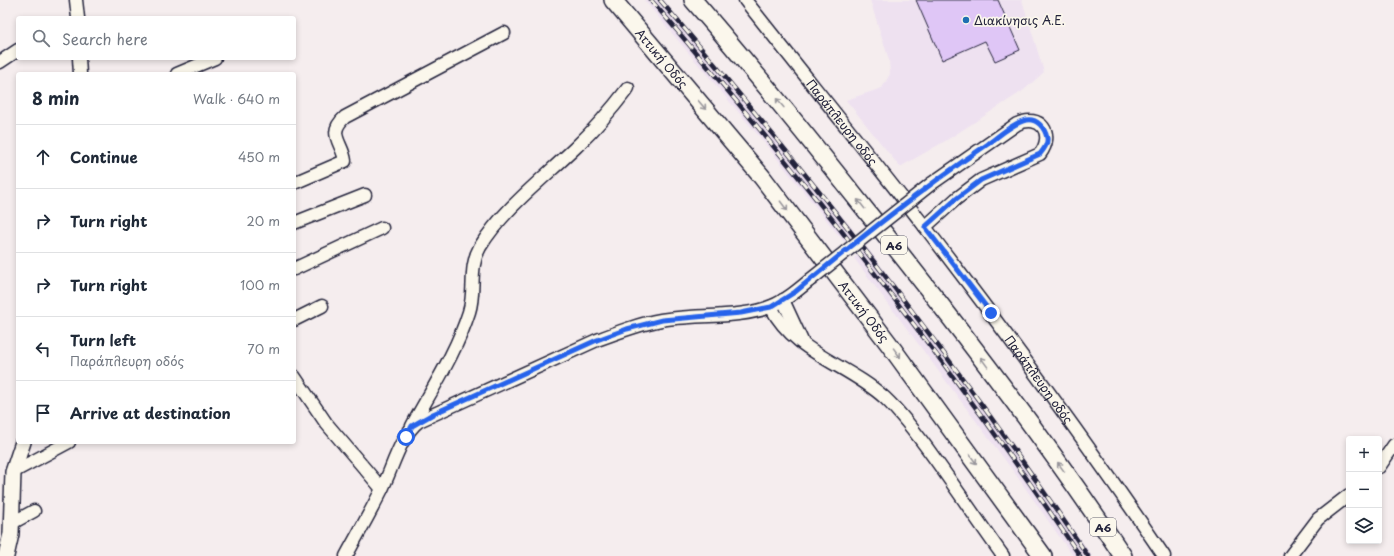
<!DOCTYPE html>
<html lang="en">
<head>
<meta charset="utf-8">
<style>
  :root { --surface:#fff; --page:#f6f6f7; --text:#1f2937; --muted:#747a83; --line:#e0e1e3 }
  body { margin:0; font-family:"Playpen Sans",sans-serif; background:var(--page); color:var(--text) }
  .controls { position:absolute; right:12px; bottom:12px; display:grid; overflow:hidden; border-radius:4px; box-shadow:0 2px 6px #0003 }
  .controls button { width:36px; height:36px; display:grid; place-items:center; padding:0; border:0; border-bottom:1px solid var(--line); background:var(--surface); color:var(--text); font:20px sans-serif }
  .stop { position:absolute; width:12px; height:12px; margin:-9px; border:3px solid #2563eb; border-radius:50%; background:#fff }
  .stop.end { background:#2563eb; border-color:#fff; box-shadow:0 1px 4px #0008 }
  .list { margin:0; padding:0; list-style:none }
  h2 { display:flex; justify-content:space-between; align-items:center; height:52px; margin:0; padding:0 16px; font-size:17px }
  h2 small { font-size:13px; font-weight:400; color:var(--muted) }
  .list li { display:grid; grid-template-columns:26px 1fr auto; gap:12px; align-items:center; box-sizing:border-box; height:64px; padding:0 16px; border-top:1px solid var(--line) }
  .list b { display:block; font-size:15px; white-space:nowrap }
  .list p { margin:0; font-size:13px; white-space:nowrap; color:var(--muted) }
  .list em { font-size:13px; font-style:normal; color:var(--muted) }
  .icon { flex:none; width:22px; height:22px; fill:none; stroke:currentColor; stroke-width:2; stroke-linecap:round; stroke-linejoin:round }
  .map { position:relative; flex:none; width:1394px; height:556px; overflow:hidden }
  .search { position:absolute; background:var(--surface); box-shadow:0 2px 6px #0003; left:16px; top:16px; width:280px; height:44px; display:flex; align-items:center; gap:10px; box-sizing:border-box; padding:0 14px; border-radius:4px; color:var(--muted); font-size:15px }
  .panel { position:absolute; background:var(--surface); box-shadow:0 2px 6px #0003; left:16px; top:72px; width:280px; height:372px; border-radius:4px }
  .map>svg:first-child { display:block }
  .built { fill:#eee1f0 }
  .building { fill:#dfc6f6; stroke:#22223b }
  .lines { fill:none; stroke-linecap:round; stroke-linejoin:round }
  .minor-casing { stroke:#22223b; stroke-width:15 }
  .major-casing { stroke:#22223b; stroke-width:18 }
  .highway-casing { stroke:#22223b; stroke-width:20 }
  .minor { stroke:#fbf7ec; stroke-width:12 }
  .major { stroke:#fbf7ec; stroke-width:15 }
  .highway { stroke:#fbf7ec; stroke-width:17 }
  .rail-casing { stroke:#22223b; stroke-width:4.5 }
  .rail { stroke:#fbf7ec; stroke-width:3; stroke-dasharray:9; stroke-linecap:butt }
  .minor-bridge-casing { stroke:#22223b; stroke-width:15; stroke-linecap:butt }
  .minor-bridge { stroke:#fbf7ec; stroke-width:12 }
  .oneway { stroke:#99979c }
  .route { stroke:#2563eb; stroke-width:5 }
  .poi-dot { fill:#1f6fb2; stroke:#fbf7ec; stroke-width:1.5 }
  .labels { text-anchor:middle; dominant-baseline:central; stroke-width:3.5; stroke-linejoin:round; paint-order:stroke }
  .shield { fill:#fbf7ec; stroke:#636270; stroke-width:1 }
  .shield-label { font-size:11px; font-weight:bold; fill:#22223b }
  .poi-label { font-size:12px; fill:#22223b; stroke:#fbf7ec; text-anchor:start }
  .street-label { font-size:12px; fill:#22223b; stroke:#fbf7ec }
</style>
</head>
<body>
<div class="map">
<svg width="1394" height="556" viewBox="0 0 1394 556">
  <rect width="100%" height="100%" fill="#f5edee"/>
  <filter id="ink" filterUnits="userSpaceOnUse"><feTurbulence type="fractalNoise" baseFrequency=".025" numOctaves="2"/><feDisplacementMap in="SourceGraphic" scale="8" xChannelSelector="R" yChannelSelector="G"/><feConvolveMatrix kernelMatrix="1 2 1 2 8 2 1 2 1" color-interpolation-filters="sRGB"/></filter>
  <g filter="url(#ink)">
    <g class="built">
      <path d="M644,0H663L855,232L844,242L762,140Z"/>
      <path d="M870,0H1022L1044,72L1024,90L947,140L900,167L846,100L882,88L890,74L889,60Z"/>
      <path d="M867,247L1018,451L1092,556H1073L1014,472L854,258Z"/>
    </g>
    <path class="building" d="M916,0H998L1020,50L995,61L985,41L942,60Z"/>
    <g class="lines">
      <defs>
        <g id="minor">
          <path d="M76,0L78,18"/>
          <path id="s1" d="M745,0C805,76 866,151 925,227C1008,335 1088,444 1164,556"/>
          <path d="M79,58L80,74"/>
          <path d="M0,62L18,50"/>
          <path d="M177,74L215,58"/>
          <path d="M294,183L345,161C343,143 326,134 345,117L504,33"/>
          <path d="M294,223L365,195"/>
          <path d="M925,227L956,199L981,180L1040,154C1055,134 1041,113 1017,124L931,184"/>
          <path d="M294,269L382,228"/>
          <path d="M783,300L802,341"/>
          <path d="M771,307C795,354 848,364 885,398C904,416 920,438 935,459C958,491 980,524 1003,556"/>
          <path d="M294,320L322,306"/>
          <path d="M294,376L326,423L382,489"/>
          <path d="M412,426C432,389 456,353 469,312C476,291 468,268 480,247C503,209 544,178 576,147C596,128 612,109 628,88"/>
          <path d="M1379,467L1394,445"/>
          <path d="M13,472L69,442"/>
          <path d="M12,523L34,511"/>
          <path d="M346,556C358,534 370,513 381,491C392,470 400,435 419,421L597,340C618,332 639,324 661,320C694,314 742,319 772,306C786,300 798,290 810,280"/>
          <path d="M1290,556L1318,519L1349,495"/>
        </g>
        <path id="major" d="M6,556L11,534L13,472L23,442"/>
        <g id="highway">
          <path id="s2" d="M613,0L762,177L889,344L1043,556"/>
          <path d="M693,0C753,69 811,141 868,213C957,324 1044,437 1123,556"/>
        </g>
      </defs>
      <use href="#minor" class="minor-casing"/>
      <use href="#major" class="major-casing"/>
      <use href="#highway" class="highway-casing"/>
      <use href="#minor" class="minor"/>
      <use href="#major" class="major"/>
      <use href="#highway" class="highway"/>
      <defs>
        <g id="rail">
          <path d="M651,0C803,177 949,362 1080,556"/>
          <path d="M660,0C812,177 957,362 1088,556"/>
        </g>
      </defs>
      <use href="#rail" class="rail-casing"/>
      <use href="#rail" class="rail"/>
      <defs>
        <path id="minor-bridge" d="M810,280L931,184"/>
      </defs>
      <use href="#minor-bridge" class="minor-bridge-casing"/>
      <use href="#minor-bridge" class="minor-bridge"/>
    </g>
    <defs><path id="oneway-shaft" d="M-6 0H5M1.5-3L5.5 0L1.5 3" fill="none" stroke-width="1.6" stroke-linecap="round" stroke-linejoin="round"/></defs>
    <g class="oneway">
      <use href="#oneway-shaft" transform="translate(780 103) rotate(-130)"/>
      <use href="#oneway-shaft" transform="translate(702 105) rotate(50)"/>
      <use href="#oneway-shaft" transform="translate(861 204) rotate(-129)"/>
      <use href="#oneway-shaft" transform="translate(784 206) rotate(53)"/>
      <use href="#oneway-shaft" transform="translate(897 353) rotate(54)"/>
      <use href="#oneway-shaft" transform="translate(984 362) rotate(-126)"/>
      <use href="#oneway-shaft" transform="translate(973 459) rotate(54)"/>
      <use href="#oneway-shaft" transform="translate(1061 467) rotate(-126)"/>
    </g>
  </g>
  <g class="lines" filter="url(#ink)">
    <path class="route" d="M406,437L412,426L433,414L597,340L627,329L662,320L741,313L771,307L795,292C857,241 921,189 988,144C999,136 1013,123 1026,120C1037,118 1045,128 1047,138C1048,144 1044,149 1040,154L981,180L956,199L925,227L991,313"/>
  </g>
  <circle class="poi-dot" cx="966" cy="20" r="4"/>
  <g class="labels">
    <g class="shield">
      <rect x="881" y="236" width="26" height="18" rx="3"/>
      <rect x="1090" y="518" width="26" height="18" rx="3"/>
    </g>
    <g class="shield-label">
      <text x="894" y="245">Α6</text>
      <text x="1103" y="527">Α6</text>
    </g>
    <g class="poi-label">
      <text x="974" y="20">Διακίνησις Α.Ε.</text>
    </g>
    <g class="street-label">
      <text stroke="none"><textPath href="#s2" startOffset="76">Αττική Οδός</textPath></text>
      <text stroke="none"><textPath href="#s1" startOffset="156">Παράπλευρη οδός</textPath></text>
      <text stroke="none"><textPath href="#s2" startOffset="400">Αττική Οδός</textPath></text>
      <text stroke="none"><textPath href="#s1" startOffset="480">Παράπλευρη οδός</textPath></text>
    </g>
  </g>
</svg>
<div class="controls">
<button>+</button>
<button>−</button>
<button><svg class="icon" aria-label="layers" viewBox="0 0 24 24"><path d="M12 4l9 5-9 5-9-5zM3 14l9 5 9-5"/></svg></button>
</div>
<div class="stop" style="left:406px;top:437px"></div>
<div class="stop end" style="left:991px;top:313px"></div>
<div class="search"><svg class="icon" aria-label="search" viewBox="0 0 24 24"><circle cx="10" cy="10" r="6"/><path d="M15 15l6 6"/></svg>Search here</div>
<section class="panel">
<h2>8 min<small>Walk · 640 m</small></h2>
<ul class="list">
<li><svg class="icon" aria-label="ahead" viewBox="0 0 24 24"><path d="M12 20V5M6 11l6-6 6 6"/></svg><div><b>Continue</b></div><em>450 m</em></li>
<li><svg class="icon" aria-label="right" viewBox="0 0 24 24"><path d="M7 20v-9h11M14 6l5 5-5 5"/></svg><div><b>Turn right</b></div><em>20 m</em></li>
<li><svg class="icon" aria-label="right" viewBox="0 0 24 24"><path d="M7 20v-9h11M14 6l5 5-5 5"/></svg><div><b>Turn right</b></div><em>100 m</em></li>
<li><svg class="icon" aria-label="left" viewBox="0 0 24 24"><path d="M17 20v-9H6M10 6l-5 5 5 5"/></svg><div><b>Turn left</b><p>Παράπλευρη οδός</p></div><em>70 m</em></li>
<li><svg class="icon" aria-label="arrive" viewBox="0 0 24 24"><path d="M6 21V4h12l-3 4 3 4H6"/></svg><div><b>Arrive at destination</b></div></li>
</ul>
</section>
</div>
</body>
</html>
